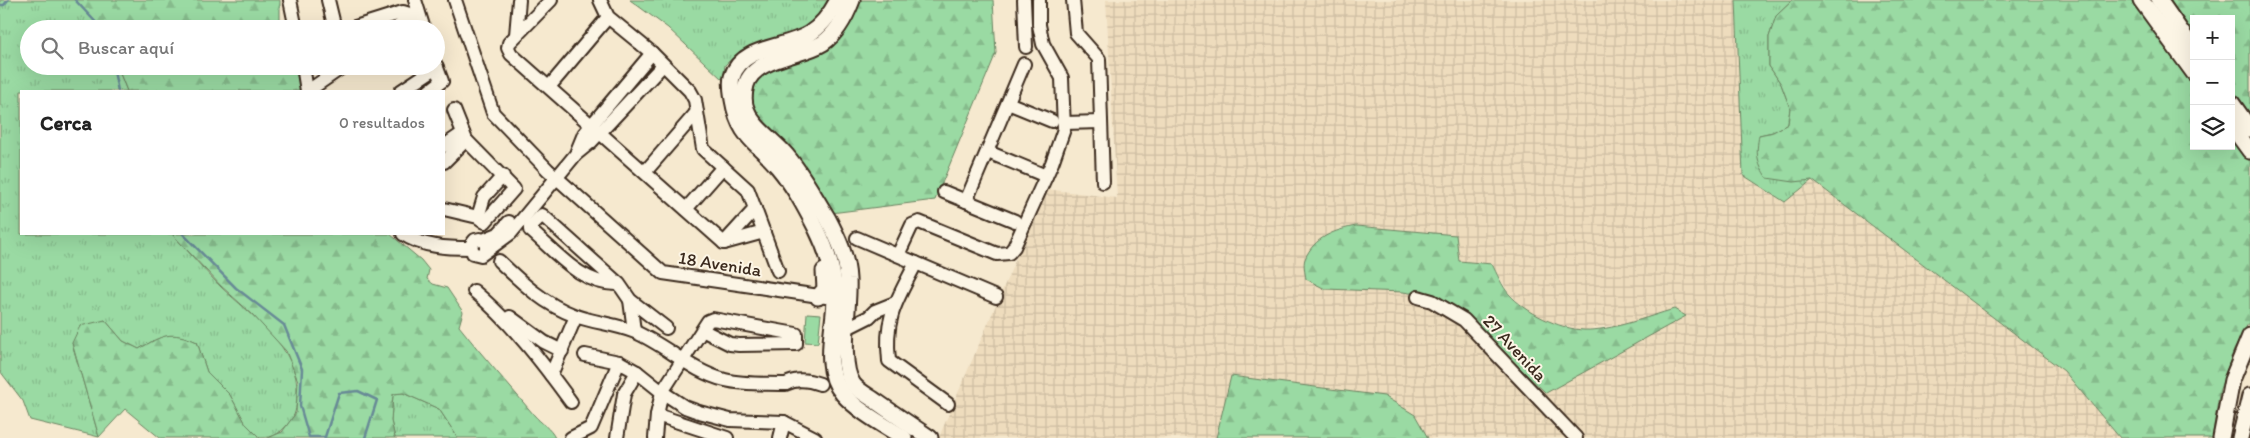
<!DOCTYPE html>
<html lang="es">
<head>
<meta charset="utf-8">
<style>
  :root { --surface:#fff; --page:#f2f2f2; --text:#222; --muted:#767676; --line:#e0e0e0 }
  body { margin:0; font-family:Itim,sans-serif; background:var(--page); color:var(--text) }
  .controls { position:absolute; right:15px; top:15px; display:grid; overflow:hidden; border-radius:0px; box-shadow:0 5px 20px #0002 }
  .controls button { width:45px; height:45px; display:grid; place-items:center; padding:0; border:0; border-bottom:1px solid var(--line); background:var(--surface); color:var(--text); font:25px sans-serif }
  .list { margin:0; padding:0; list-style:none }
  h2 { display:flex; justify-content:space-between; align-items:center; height:65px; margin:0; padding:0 20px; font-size:21px }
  h2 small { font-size:16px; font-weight:400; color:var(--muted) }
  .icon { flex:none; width:28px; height:28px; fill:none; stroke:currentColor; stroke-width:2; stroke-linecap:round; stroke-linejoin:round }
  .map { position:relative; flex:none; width:2250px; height:438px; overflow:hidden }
  .search { position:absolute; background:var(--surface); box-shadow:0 5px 20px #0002; left:20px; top:20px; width:425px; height:55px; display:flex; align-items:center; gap:12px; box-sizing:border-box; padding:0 18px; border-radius:28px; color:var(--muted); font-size:19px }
  .panel { position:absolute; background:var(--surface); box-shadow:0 5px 20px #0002; left:20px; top:90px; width:425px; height:145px; border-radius:0px }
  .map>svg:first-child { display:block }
  .industrial { fill:url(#industrial-grid); fill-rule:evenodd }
  .grass { fill:url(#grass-tufts); stroke:#6a8260 }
  .forest { fill:url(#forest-firs); stroke:#6a8260 }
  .park { fill:#9adaa3; stroke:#6a8260 }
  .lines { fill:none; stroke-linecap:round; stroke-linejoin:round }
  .stream { stroke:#678a96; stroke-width:2.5 }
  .minor-casing { stroke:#3b2a1e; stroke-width:16 }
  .major-casing { stroke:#3b2a1e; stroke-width:19 }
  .minor { stroke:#fcf5e5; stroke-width:12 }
  .major { stroke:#fcf5e5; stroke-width:15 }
  .labels { text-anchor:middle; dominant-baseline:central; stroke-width:4; stroke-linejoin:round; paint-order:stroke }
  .street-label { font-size:18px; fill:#3b2a1e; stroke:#fcf5e5 }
</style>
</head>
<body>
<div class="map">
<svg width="2250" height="438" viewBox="0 0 2250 438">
  <defs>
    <pattern id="industrial-grid" width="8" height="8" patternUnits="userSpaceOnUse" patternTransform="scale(1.25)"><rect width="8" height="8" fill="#eedcbd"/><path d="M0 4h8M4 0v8" fill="none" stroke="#cdbda2"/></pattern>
    <pattern id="grass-tufts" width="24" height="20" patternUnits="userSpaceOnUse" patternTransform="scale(1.25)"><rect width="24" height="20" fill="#9adaa3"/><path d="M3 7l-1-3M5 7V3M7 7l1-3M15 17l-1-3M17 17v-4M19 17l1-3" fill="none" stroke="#86bb8c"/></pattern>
    <pattern id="forest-firs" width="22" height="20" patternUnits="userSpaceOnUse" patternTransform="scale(1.25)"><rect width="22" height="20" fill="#9adaa3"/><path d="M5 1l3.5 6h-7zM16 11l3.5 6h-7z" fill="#86bb8c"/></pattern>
  </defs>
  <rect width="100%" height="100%" fill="#f6e9cf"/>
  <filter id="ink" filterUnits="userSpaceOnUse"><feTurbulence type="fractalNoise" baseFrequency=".02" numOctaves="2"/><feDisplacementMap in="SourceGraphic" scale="10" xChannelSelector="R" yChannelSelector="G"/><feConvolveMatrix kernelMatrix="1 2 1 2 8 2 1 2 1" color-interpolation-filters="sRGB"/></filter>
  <g filter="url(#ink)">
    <path class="industrial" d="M1106,0H1736L1743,175L1785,202L1812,180L2064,371L2120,438H1428L1415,415L1232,376L1216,438H941L939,437L1046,189L1117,198ZM1356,226L1455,235L1459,261L1492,264L1509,293L1529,312L1554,323L1583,330L1614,325L1546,393L1461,313L1429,296L1403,292L1337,229Z"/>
    <g class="grass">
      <path d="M0,0H76L102,29H29V66H117L127,91H21V234H172C188,251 204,270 221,287C252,316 300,348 297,395C296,405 297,412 291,420C282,432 275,438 260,438L246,424L230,395L207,372L197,342C171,331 162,335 139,349L123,341L105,320L72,343L99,437L30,420L23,401L0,371Z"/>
      <path d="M630,0H834L804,32L740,51L725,65L723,80L668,28Z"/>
      <path d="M1736,0H1793L1776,16L1769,37V66L1781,84L1790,108L1788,124L1773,132L1759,135L1812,180L1785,202L1743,175Z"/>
      <path d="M403,393L439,409L458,438H395L391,421L393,394Z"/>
    </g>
    <g class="forest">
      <path d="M76,0H280V29H102Z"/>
      <path d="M859,0H993L996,53L935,200L831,213L750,108L752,84L765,71L810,58L830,44Z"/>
      <path d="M1793,0H2133L2194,84V146H2231V135L2250,161V320L2234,350L2220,389L2212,438H2120L2064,371L1812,180L1794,182L1767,178C1756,162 1756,154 1759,135L1773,132L1788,124L1790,108L1781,84L1769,66V37L1776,16Z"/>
      <path d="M2164,0H2250V117L2231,91V19H2194V39Z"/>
      <path d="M117,66H295L301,91H127Z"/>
      <path d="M1356,226L1456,235L1459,261L1492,264C1497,274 1502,286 1509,294C1525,312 1559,329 1584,330C1611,331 1647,317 1674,309L1686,316L1546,393L1461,313L1429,296L1403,292L1325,289L1306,279C1305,273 1303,264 1305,259C1314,237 1335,230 1356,226Z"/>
      <path d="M172,234H390L421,260L429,270L427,279L433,284L447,288L463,312L459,326C483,357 509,385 534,415C541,423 551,429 555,438H458L439,409L403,393L393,394L391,421L395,438H268L282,432L296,413L298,381L286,351L252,314L221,286Z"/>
      <path d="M105,320L123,341L139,349C163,335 170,330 197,342L207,372L230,395L246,424L260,438H160L125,409L99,437L72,343L80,326Z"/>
      <path d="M1231,376L1384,396L1415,415L1428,438H1216Z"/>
    </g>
    <path class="park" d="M807,313L821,314L818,343L805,342Z"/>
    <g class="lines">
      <g class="stream">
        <path d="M75,0L102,29"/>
        <path d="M0,5H4L8,0"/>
        <path d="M113,66L118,91"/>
        <path d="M183,234L236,288L284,325L302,369L300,406L309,437H325L339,393L358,391L377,400L365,438"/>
      </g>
      <defs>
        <g id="minor">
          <path d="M290,0L296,29"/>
          <path d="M328,0L335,29"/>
          <path d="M415,0L424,29"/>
          <path d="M455,0L493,113L548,170L663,273L826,297"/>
          <path d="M551,0L509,43L508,48L511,54L724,243L764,232"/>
          <path d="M600,0L608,17L652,53L690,91L695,100L703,149L748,190L778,271"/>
          <path d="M1024,0L1026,47"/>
          <path d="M1073,0L1076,33L1099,59L1103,182"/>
          <path d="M349,29L403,12L413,15"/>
          <path d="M395,29L418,11"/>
          <path d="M516,35L519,0"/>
          <path d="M303,66L307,91"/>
          <path d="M549,87L608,17"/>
          <path d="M308,91L344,66"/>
          <path d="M401,91L437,67"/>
          <path d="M429,91L442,81L436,65"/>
          <path d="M1008,103L1052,121"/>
          <path d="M1064,123L1101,122"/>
          <path d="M444,146L463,133"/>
          <path d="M577,151L584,134L652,53"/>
          <path d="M988,152L1046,176"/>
          <path d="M444,162L466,140"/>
          <path d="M645,172L697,112"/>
          <path d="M944,192L1015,221"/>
          <path d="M966,201L1024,64"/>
          <path d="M444,209L478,217L485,222L514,189L466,140L454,110"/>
          <path d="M686,209L723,167"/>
          <path d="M478,217L484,197L503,176"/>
          <path d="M403,234C422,247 448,248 470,248"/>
          <path d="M857,238L996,297"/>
          <path d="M483,240L498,234L509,222"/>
          <path d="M724,243L755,209"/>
          <path d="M486,250V244L480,239L475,240L471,245L473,253L481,255L511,233L576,154L592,141L663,65"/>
          <path d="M898,255L912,225L919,222L997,254L1009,253L1014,247L1052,163L1064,129L1062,78L1043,44L1039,25V0"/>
          <path d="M499,261C522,283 545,305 576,316C595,323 616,324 635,332C666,345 692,372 725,380C744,385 766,383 786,384C796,378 809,380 820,384"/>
          <path d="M916,263C897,300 884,317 889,361L948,404"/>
          <path d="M619,284C582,286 556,252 530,230V227L542,215L619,284L630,300L666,328"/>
          <path d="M474,291C512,323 542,362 571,402"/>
          <path d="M1418,297L1432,301L1464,320L1576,438"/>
          <path d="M630,300L634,331"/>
          <path d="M510,317L544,342L562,351"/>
          <path d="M847,328L869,317L875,311L895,303"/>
          <path d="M585,355L619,362L637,372L662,392L685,407L699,412L730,420L784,422L815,438"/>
          <path d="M551,375L576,316"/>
          <path d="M657,415L727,438"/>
          <path d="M571,438L591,428L619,362"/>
          <path d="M617,438L624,394L637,372"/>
          <path d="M655,438L657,415L662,392L708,321L713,319L796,334V344L739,345L730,344L702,330"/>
          <path d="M780,438L784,422"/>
        </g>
        <g id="major">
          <path d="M838,0C831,13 822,26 809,34C785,49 742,45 732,77C730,83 732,93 733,100C739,137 756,141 778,167C794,186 805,207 816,228C826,248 834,272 835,294C836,324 820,367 843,394C859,412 884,425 904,438"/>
          <path d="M852,0C846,16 837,33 823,43C801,57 754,57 746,85C744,93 743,103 747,111C754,129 775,141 787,156C803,175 815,198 828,219C838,238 847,257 848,279C850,304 838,364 853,384C858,391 869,396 877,402C894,414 912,426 930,438"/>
          <path d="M2141,0L2194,73"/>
          <path d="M2159,0L2194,50"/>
          <path d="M2231,102L2250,129"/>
          <path d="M2231,125L2250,151"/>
          <path d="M818,297L825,289L824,271"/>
          <path d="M2221,438L2232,380L2250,336"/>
          <path d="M2240,438L2250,396"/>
        </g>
      </defs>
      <use href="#minor" class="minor-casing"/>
      <use href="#major" class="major-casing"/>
      <use href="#minor" class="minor"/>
      <use href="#major" class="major"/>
    </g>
  </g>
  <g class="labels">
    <g class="street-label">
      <text transform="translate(720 264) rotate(9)">18 Avenida</text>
      <text transform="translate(1515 348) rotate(47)">27 Avenida</text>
    </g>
  </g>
</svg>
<div class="controls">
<button>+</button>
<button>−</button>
<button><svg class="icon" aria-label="layers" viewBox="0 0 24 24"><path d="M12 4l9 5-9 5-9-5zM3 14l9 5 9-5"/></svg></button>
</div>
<div class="search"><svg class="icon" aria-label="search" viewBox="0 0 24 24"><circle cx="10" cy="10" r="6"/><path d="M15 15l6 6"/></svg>Buscar aquí</div>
<section class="panel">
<h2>Cerca<small>0 resultados</small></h2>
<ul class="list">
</ul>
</section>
</div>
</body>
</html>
